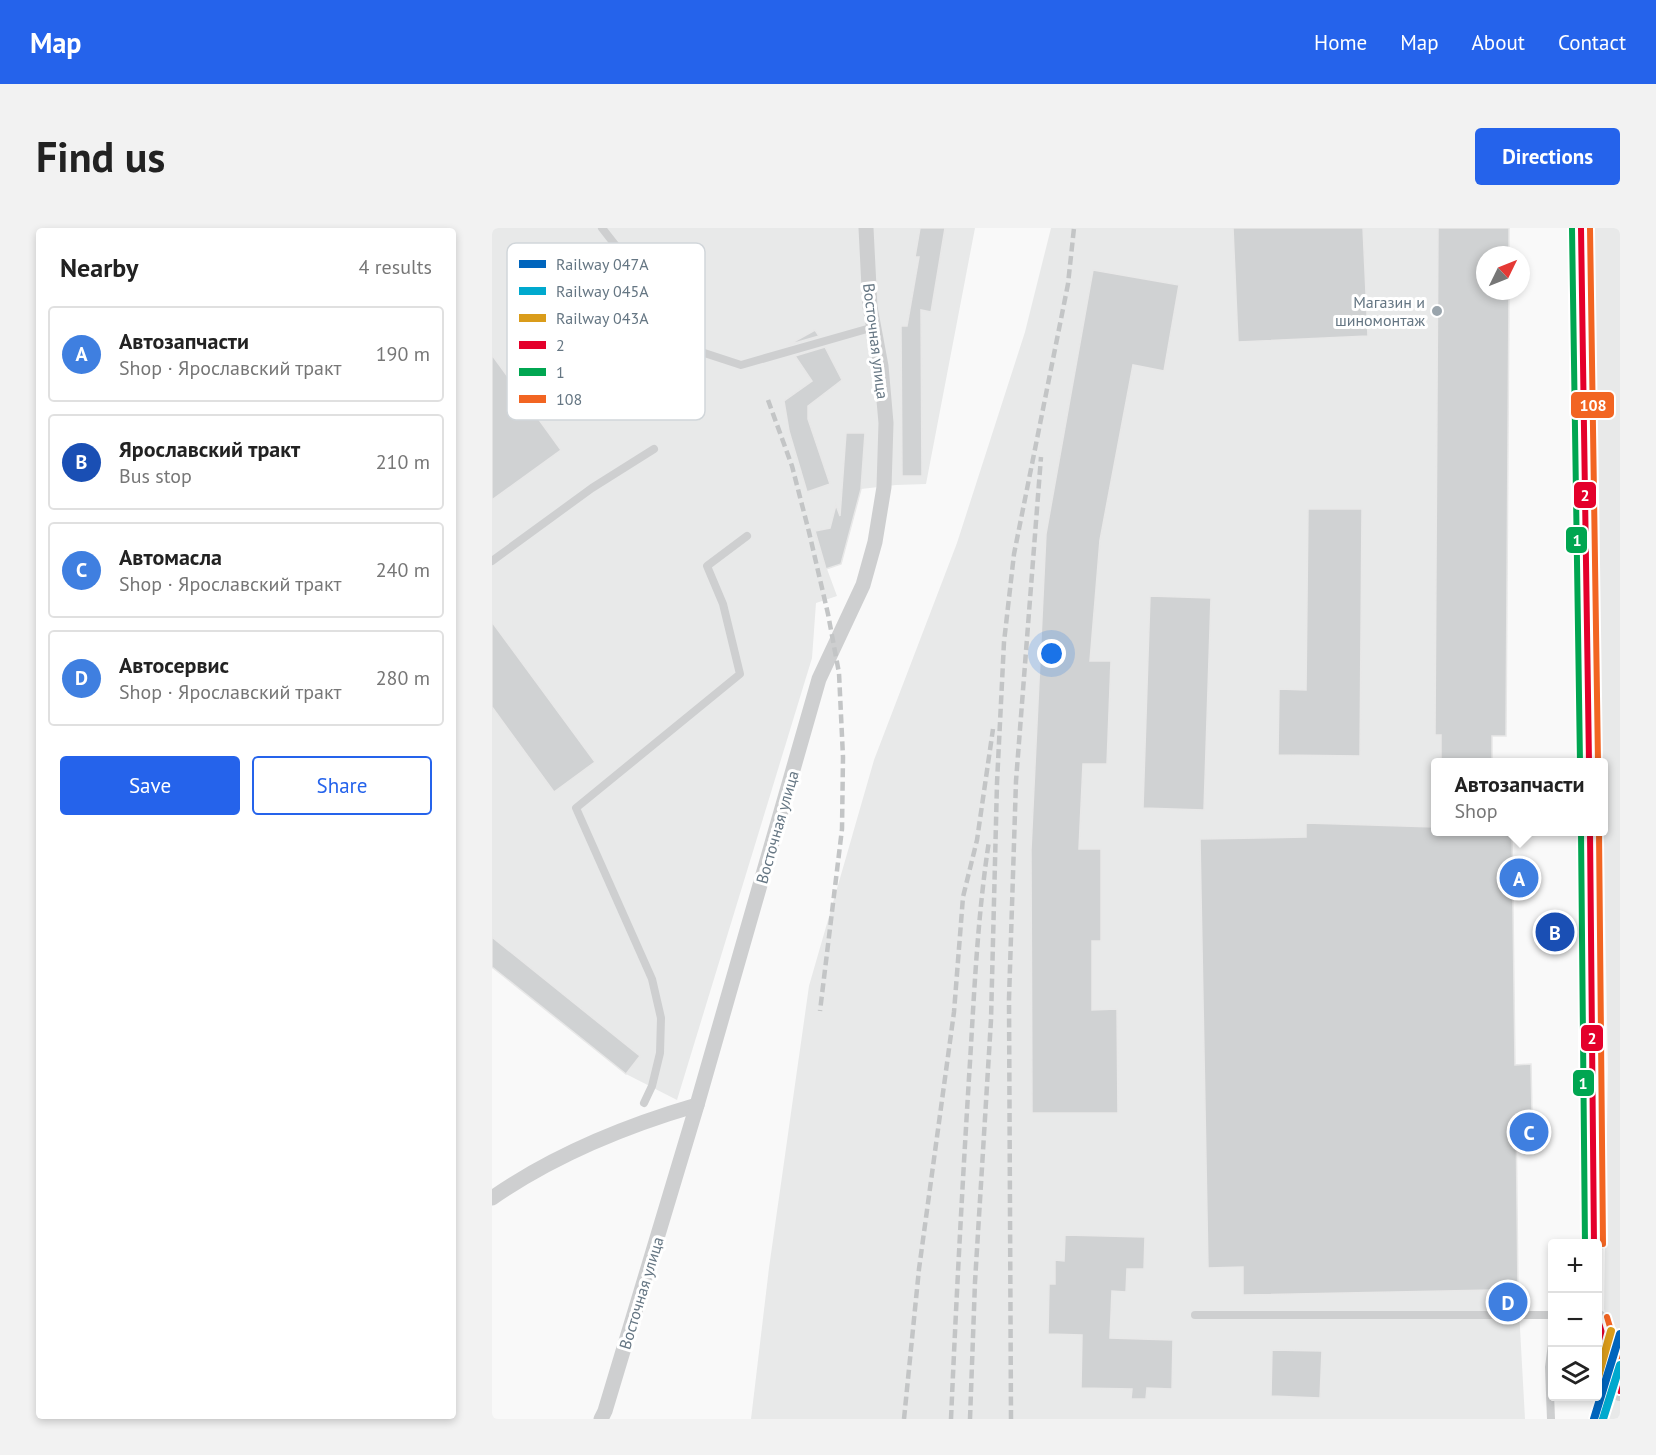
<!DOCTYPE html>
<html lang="en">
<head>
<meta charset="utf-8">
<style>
  :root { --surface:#fff; --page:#f2f2f2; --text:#222; --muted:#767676; --line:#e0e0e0; --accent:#2563eb }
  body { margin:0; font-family:"PT Sans",sans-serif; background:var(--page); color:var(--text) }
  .controls { position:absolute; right:18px; bottom:18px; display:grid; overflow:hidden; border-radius:6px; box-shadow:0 3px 9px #0003 }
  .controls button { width:54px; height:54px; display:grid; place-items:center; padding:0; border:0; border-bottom:2px solid var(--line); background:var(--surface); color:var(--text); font:30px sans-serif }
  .compass { position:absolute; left:984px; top:18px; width:54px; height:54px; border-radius:50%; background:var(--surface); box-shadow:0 3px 9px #0003; rotate:47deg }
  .you { position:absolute; left:560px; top:426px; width:21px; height:21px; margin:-15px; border:4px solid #fff; border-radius:50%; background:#1a73e8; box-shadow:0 0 0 9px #1a73e833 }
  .badge { display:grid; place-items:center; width:39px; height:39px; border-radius:50%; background:var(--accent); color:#fff; font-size:20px; font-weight:700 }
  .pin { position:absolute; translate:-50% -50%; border:3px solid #fff; box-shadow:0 2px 6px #0006 }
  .popup { position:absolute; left:939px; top:530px; width:177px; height:78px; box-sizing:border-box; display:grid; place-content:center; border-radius:6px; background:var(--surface); filter:drop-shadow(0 2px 4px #0005); font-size:20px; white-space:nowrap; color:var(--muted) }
  .popup b { font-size:22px; color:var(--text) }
  .popup::after { content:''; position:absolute; left:50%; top:100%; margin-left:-12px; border:12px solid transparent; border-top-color:var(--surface) }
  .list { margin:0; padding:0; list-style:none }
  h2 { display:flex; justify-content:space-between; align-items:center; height:78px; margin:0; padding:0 24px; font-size:26px }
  h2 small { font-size:20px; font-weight:400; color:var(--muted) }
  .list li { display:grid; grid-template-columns:39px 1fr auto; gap:18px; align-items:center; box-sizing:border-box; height:96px; margin:0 12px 12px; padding:0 12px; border:2px solid var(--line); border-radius:6px }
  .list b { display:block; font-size:22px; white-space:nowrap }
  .list p { margin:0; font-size:20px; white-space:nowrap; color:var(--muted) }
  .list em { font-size:20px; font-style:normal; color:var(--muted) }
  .actions { display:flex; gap:12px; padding:18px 24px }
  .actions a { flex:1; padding:14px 0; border:2px solid var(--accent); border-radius:6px; text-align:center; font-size:21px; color:var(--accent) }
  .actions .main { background:var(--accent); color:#fff }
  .icon { flex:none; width:33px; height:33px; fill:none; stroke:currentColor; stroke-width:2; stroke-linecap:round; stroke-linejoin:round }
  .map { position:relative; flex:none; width:1128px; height:1191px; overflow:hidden; border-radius:6px }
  header { display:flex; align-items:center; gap:36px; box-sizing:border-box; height:84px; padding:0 30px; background:var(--accent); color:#fff }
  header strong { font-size:28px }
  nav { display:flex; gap:33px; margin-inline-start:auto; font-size:21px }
  .intro { display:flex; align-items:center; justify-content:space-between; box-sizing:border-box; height:144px; padding:0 36px }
  h1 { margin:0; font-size:42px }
  .button { padding:15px 27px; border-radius:6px; background:var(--accent); color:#fff; font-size:21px; font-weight:700 }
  main { display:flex; gap:36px; padding:0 36px }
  aside { flex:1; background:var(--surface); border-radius:6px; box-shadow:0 3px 9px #0003 }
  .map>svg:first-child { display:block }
  .built { fill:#e8e9e9 }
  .building { fill:#d0d2d3; stroke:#e8e8e8; stroke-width:1.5 }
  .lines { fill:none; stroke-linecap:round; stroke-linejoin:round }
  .service { stroke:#cecfd0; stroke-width:8 }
  .minor { stroke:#cecfd0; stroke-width:15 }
  .tertiary { stroke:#cecfd0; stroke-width:20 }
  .rail { stroke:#c3c5c6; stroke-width:4.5; stroke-dasharray:9 4.5; stroke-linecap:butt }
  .bus-1-casing { stroke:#fff; stroke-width:10 }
  .bus-2-casing { stroke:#fff; stroke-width:10 }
  .bus-3-casing { stroke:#fff; stroke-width:10 }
  .bus-1 { stroke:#e4002b; stroke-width:6 }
  .bus-2 { stroke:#00a651; stroke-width:6 }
  .bus-3 { stroke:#f26522; stroke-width:6 }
  .rail-1-casing { stroke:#fff; stroke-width:12 }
  .rail-2-casing { stroke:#fff; stroke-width:12 }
  .rail-3-casing { stroke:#fff; stroke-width:12 }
  .rail-1 { stroke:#0065bd; stroke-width:8 }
  .rail-2 { stroke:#00a9ce; stroke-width:8 }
  .rail-3 { stroke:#da9c1a; stroke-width:8 }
  .poi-dot { fill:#99a4ac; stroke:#fff; stroke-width:2 }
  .labels { text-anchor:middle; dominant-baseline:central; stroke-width:6; stroke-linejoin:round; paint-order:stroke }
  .poi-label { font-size:16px; fill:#657683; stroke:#fff; text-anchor:end }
  .street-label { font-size:16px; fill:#657683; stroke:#fff }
  .key { fill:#fff; stroke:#d1d6da; stroke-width:1.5 }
  .key-label { font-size:16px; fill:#657683 }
  .line-badge { stroke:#fff; stroke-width:2 }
  .badge-label { font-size:16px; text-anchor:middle; font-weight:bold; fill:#fff }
</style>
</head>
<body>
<header>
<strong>Map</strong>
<nav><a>Home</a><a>Map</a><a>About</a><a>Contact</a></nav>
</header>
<div class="intro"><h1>Find us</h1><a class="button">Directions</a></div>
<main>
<aside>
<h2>Nearby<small>4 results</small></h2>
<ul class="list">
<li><span class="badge" style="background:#3f7fe0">A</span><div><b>Автозапчасти</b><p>Shop · Ярославский тракт</p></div><em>190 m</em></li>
<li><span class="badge" style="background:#1a4fb4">B</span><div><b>Ярославский тракт</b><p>Bus stop</p></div><em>210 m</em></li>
<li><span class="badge" style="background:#3f7fe0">C</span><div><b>Автомасла</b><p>Shop · Ярославский тракт</p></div><em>240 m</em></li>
<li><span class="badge" style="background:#3f7fe0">D</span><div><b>Автосервис</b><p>Shop · Ярославский тракт</p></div><em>280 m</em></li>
</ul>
<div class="actions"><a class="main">Save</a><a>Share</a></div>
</aside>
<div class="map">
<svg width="1128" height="1191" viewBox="0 0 1128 1191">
  <rect width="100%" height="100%" fill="#f9f9f9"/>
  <g class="built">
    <path d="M0,0H483L434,256L404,257L369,261L349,336L335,341L345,368L324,375L320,430L185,872L134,846L148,828L2,711L0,713Z"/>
    <path d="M559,0H1017L993,27V63H1017L1014,508H1000V534H943V604H1020L1023,836H1039L1040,886L1024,887L1026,1064L1033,1191H259L277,1040L317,758L382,532L465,315L533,104Z"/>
    <path d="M1100,0H1128V1191H1096L1103,1176L1100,1169L1106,1168V1112L1117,1104L1112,1081L1116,841Z"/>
  </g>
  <g class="building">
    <path d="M428,0H453L439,84L429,82L430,248H410L409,98H415L427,29H423Z"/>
    <path d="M741,0H871L876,108L746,114Z"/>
    <path d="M946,0H1017V27H993V63H1017L1014,508H1000V534H949V507H943Z"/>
    <path d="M601,42L687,57L672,143L641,137L608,312L598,433H619L615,536H591L587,621H609V713H600V782L625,781L626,885H540L539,622L554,306Z"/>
    <path d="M323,102L327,108L296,117Z"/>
    <path d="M333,119L350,152L316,178V191L338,256L315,264L297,203L292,173L320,153L303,128Z"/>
    <path d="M0,127L69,222L0,272Z"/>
    <path d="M354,205H373L369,261L349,336L334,341L323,303L338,300L344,277L348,288Z"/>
    <path d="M816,281H870L868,528L786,527L787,461L814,462Z"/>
    <path d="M658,368L719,370L712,582L651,580Z"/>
    <path d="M0,394L103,534L62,564L0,479Z"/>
    <path d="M814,595L943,599V603H1020L1023,837L1039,836L1040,886H1024L1026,1064L1001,1062L751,1067V1039L716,1040L708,611L814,609Z"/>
    <path d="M0,709L148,828L134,846L0,739Z"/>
    <path d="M573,1007L653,1009L652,1041H635L634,1064L620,1063L618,1110L681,1112L680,1161L655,1160L654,1171H639L640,1161L589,1160L590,1107L556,1106L557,1056H563V1032L572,1033Z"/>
    <path d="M780,1122L830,1123L828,1170L779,1168Z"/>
  </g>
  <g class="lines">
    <g class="service">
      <path d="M110,0L160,64L191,118L249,137L382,99"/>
      <path d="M0,333L100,260L162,221"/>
      <path d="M152,875L160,858L168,825L169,790L160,751L84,580L248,446L231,376L215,338L255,308"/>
      <path d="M703,1087H1060"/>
      <path d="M1059,1191L1057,1139L1060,1116"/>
    </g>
    <g class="minor">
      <path d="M0,970C62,927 133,898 205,877"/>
      <path d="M109,1191L113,1183L205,877L327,451L371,357L383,314L392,259L394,195L389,138L378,79L374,0"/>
    </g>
    <g class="tertiary">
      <path d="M1089,0L1097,534"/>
      <path d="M1098,604L1102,1016"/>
      <path d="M1106,1092L1128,1163"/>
    </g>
    <g class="rail">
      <path d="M276,172L300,238L317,304L336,386L347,445L351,529L350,601L328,783"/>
      <path d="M412,1191L427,1041L462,784L471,669L485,612L501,501"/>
      <path d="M459,1191C464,1077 470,963 477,850C482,771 485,691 497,613"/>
      <path d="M478,1191L483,1054L499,792L505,555L512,414L522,326L576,56L582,0"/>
      <path d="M519,1191L517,771L524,553L549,229"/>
    </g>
    <defs>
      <g id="bus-1">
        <path d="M1089,0L1097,534"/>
        <path d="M1098,604L1102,1016"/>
        <path d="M1106,1092L1128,1163"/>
      </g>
      <g id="bus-2">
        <path d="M1080,0L1088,534"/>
        <path d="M1089,604L1093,1016"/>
        <path d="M1106,1121L1119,1166"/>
      </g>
      <g id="bus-3">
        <path d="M1098,0L1106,534"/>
        <path d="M1107,604L1111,1016"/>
        <path d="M1115,1089L1128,1133"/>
      </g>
    </defs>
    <use href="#bus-1" class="bus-1-casing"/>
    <use href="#bus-2" class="bus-2-casing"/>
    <use href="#bus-3" class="bus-3-casing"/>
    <use href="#bus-1" class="bus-1"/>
    <use href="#bus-2" class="bus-2"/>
    <use href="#bus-3" class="bus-3"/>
    <defs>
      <path id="rail-1" d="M1102,1191L1128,1106"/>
      <path id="rail-2" d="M1111,1191L1128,1137"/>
      <path id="rail-3" d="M1106,1149L1119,1103"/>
    </defs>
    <use href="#rail-1" class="rail-1-casing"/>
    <use href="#rail-2" class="rail-2-casing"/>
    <use href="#rail-3" class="rail-3-casing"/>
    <use href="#rail-1" class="rail-1"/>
    <use href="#rail-2" class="rail-2"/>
    <use href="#rail-3" class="rail-3"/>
  </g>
  <circle class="poi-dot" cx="945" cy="83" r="6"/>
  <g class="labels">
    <g class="poi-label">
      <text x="933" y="74">Магазин и<tspan x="933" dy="18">шиномонтаж</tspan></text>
    </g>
    <g class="street-label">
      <text transform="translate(384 113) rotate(83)">Восточная улица</text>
      <text transform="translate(285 599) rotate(-74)">Восточная улица</text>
      <text transform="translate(149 1065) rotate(-73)">Восточная улица</text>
    </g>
  </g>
  <rect x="15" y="15" width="198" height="177" rx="9" class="key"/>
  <rect x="27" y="32" width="27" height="8" fill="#0065bd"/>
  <rect x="27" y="59" width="27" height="8" fill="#00a9ce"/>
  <rect x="27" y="86" width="27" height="8" fill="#da9c1a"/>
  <rect x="27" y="113" width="27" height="8" fill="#e4002b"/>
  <rect x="27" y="140" width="27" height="8" fill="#00a651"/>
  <rect x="27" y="167" width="27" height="8" fill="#f26522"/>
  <g class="key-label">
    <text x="64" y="42">Railway 047А</text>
    <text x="64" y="69">Railway 045А</text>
    <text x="64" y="96">Railway 043А</text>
    <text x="64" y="123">2</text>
    <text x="64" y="150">1</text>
    <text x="64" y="177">108</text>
  </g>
  <g class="line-badge">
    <rect x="1078" y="163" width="45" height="28" rx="6" fill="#f26522"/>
    <rect x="1081" y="253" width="24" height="28" rx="6" fill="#e4002b"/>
    <rect x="1073" y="298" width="23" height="28" rx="6" fill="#00a651"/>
    <rect x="1088" y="796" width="24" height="28" rx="6" fill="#e4002b"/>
    <rect x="1080" y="841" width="23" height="28" rx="6" fill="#00a651"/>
  </g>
  <g class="badge-label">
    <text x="1101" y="183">108</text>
    <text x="1093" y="273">2</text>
    <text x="1085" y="318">1</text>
    <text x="1100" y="816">2</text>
    <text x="1091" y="861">1</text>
  </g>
</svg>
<div class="controls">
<button>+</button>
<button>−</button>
<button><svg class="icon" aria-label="layers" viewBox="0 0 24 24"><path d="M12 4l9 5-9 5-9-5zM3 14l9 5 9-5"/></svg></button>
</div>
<svg class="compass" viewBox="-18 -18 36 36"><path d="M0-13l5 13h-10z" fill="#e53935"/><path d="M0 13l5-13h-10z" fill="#767676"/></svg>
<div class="you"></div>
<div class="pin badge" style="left:1027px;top:650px;background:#3f7fe0">A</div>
<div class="popup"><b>Автозапчасти</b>Shop</div>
<div class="pin badge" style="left:1063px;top:704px;background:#1a4fb4">B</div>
<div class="pin badge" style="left:1037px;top:904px;background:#3f7fe0">C</div>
<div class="pin badge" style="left:1016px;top:1074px;background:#3f7fe0">D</div>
</div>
</main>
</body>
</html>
